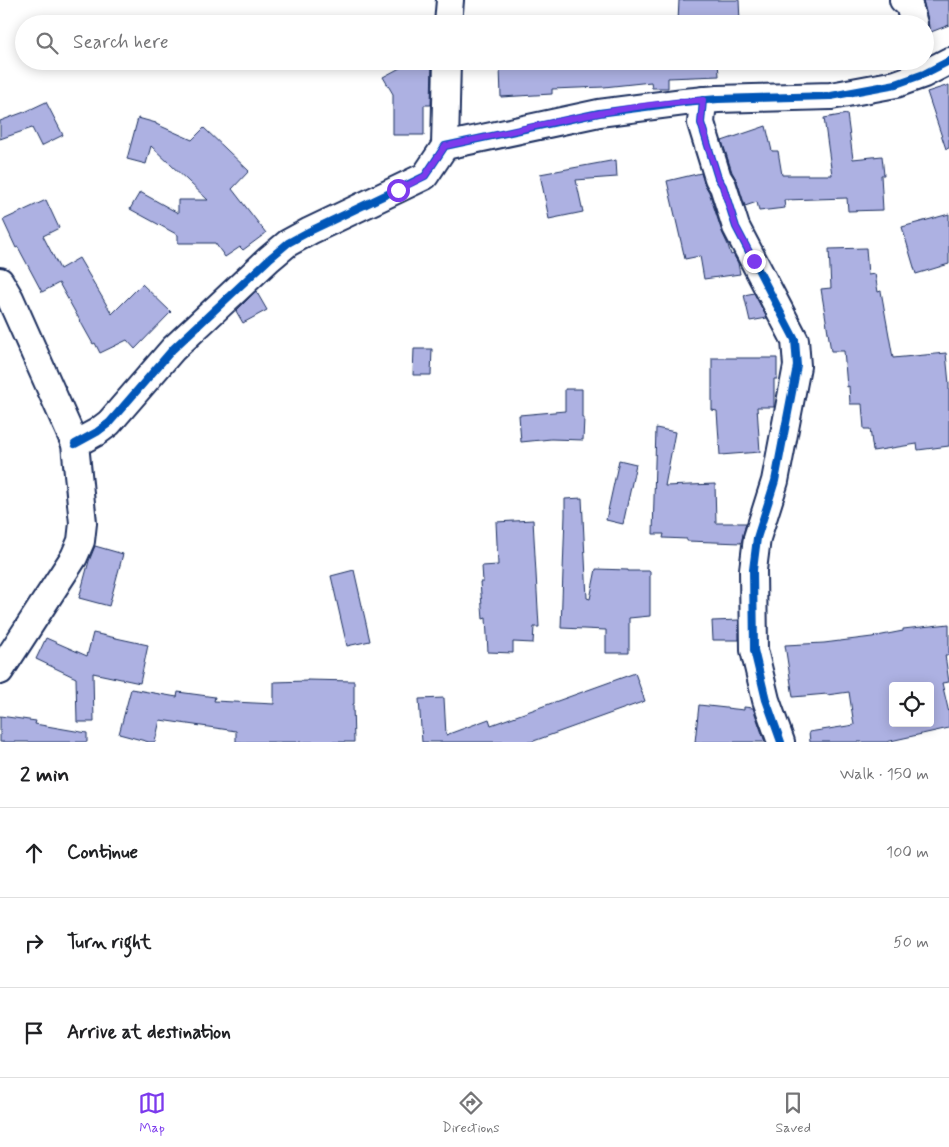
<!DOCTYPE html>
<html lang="en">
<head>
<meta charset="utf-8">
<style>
  :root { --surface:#fff; --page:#f6f6f6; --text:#202124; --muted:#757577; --line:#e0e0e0; --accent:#7c3aed }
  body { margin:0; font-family:Mynerve,sans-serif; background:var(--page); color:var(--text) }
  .controls { position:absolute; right:15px; bottom:15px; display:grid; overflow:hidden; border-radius:5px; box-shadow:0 2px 12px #0003 }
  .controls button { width:45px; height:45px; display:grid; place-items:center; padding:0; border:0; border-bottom:1px solid var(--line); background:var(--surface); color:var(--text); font:25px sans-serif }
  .stop { position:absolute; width:15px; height:15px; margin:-11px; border:4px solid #7c3aed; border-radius:50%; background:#fff }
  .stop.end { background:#7c3aed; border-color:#fff; box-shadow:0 1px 5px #0008 }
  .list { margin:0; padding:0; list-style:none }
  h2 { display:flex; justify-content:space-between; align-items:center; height:65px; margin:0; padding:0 20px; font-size:21px }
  h2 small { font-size:16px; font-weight:400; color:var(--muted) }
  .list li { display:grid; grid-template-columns:32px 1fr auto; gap:15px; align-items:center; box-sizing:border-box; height:90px; padding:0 20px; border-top:1px solid var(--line) }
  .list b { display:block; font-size:19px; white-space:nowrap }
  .list em { font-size:16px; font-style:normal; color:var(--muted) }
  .icon { flex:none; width:28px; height:28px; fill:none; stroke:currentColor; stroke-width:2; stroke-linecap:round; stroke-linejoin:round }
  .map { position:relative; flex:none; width:949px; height:742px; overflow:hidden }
  .search { position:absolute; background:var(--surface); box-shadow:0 2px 12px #0003; left:15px; right:15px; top:15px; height:55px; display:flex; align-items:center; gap:12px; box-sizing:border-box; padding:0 18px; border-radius:28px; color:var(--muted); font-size:19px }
  .sheet { height:335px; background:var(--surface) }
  nav { display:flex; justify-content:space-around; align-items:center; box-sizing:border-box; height:70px; border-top:1px solid var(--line); background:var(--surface); font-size:14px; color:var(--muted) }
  nav a { display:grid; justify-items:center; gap:2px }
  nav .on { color:var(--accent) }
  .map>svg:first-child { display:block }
  .building { fill:#adb1e2; stroke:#1b2f5e; fill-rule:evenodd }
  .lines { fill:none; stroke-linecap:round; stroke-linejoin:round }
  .minor-casing { stroke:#1b2f5e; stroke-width:30 }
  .minor { stroke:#fff; stroke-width:26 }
  .cycleway-casing { stroke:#fff; stroke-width:11 }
  .cycleway { stroke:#0057b8; stroke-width:8 }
  .route { stroke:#7c3aed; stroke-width:6 }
</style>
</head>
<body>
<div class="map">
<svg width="949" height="742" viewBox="0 0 949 742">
  <rect width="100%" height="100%" fill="#fff"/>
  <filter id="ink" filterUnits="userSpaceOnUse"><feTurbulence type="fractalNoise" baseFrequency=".02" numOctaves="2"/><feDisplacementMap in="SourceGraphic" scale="10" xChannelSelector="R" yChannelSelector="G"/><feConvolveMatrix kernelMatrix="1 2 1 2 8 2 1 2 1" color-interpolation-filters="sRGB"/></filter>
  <g filter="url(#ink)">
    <g class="building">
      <path d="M679,0H739L740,22L689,24V22H678Z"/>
      <path d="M923,0H949V25L931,32L929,27L928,20Z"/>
      <path d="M413,61H432L431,105H424V135H393V94L383,77Z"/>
      <path d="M571,61H603V66L641,61H718L719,76L668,78V88H652L651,82L604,87L552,89V94L501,97L500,67Z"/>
      <path d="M949,85V148L946,149L927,92Z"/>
      <path d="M46,102L63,135L41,146L32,128L0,139V121L27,111Z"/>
      <path d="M847,114L853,159L882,156L884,175H881L883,210L848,211L847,198L784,200L785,208L759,211L757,202L745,206L737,181L732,172L722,141L766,126L772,151H778L782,175H832L824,118Z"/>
      <path d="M138,118L156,123V124L192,140L204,128L249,171L232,189L266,233L243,250L240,247L225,257L215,243H178V235L130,209L140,192L178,213V200H208L151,146L146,164L127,159Z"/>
      <path d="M616,160L617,177L576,180L583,212L549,219L540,174Z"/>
      <path d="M701,173L704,183L709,192L722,232L728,245L731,255L733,254L738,263L740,274L704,279L700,256L685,259L667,181Z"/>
      <path d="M46,200L59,228L43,236L60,269L79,258L112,314L142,284L171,312L135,349L127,340L100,353L95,343L93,344L59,283L42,292L18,247L16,248L3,220Z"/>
      <path d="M949,214V264L916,274L902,227Z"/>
      <path d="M866,248L868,275L875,274L878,292L881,291L893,358L946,353L949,384V446L918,450L917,444L873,451L870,429H864L862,404H850L849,386L847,387L844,351H831L821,289L831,288L829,249Z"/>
      <path d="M256,291L267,310L243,323L236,311Z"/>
      <path d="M754,293L767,318L750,321L744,295Z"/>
      <path d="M414,349H432L431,375H413Z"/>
      <path d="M712,358H777V379H774V407H757L760,452L720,455L717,411L712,410Z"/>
      <path d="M565,389H582V418H584L583,440L551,439L521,442L519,415L565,411Z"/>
      <path d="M656,428L675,432L665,486L715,484L716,523H746L741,543L687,541V539L663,538L664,534H653Z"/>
      <path d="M619,460L636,464L623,524L606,520Z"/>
      <path d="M582,498L587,598L590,599L596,569L628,570V571H650V616L629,618V653H606V630L561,628L565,515V499Z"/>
      <path d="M533,520L539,627H534L533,643L513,642V653L488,652L486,618L483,619L480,582H483L482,566L498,565L496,522Z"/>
      <path d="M95,546L123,554L109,606L79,598L89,561Z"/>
      <path d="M354,570L370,641L347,646L331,576Z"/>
      <path d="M739,620V640H713L712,621Z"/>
      <path d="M949,624V655H945L949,682L942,683L949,713V728L886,742H810L809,732L854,725L849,692L827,695V694L793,697L785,645L824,643L872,637L903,631V629ZM893,686H930V723H893Z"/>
      <path d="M93,633L148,645L140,683L93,673L94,722H77L76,678L36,659L46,638L87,656Z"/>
      <path d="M635,673L645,701L531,742H422L419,699L444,698L446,735L489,719L491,725Z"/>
      <path d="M307,680L354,681V704H353L354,742H236V731L160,720L155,742H149L119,734L131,689L177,697L178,692L215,697L214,701L274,704V682L307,681Z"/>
      <path d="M699,705L744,710V707L753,708L765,742H695Z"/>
      <path d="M0,716L36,721L35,724L87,733V742H0Z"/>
    </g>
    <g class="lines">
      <defs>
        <g id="minor">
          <path d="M903,0L909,5L914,24"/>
          <path d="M448,24L450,0"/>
          <path d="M703,100L701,123L718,178L723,186L736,227L795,340L797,366L775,481L757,538L753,570L754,650L766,700L781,742"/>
          <path d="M445,146L447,61"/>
          <path d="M0,281L10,298L75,444L83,523L81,541L74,557L0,671"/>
          <path d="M75,444L97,432L109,423L173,349L269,259L288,243L310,231L398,189L425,176L445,146L599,113L684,102L718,99L831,96L896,84L924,74L949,61"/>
        </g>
      </defs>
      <use href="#minor" class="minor-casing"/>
      <use href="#minor" class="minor"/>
      <defs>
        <g id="cycleway">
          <path d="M703,100L701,123L718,178L723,186L736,227L795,340L797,366L775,481L757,538L753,570L754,650L766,700L781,742"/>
          <path d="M75,444L97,432L109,423L173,349L269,259L288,243L310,231L398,189L425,176L445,146L599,113L684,102L718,99L831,96L896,84L924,74L949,61"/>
        </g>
      </defs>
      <use href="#cycleway" class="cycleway-casing"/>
      <use href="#cycleway" class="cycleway"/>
    </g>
  </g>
  <g class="lines" filter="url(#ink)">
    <path class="route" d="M398,190L425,176L445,146C530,128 616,105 703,100L701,123L718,178L723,186L736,227L754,261"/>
  </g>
</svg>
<div class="controls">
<button><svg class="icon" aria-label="locate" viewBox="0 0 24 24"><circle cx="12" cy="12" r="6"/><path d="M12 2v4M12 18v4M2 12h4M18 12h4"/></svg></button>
</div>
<div class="stop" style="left:398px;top:190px"></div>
<div class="stop end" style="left:754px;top:261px"></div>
<div class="search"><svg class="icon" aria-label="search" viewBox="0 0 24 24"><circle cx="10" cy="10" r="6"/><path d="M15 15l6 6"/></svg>Search here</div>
</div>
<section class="sheet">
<h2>2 min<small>Walk · 150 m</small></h2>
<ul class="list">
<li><svg class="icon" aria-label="ahead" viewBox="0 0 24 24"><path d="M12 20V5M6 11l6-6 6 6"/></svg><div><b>Continue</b></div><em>100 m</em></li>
<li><svg class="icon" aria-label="right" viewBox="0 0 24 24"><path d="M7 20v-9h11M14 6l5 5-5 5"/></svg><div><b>Turn right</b></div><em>50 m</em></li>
<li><svg class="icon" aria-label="arrive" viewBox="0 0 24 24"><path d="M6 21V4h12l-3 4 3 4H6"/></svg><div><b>Arrive at destination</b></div></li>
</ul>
</section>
<nav>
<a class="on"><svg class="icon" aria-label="map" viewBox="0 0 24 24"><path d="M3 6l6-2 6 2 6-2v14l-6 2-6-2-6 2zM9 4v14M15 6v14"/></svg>Map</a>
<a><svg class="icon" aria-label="directions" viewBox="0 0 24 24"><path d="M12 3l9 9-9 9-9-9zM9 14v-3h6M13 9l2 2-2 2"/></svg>Directions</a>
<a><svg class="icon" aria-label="saved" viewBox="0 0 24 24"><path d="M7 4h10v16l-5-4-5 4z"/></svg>Saved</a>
</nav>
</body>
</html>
